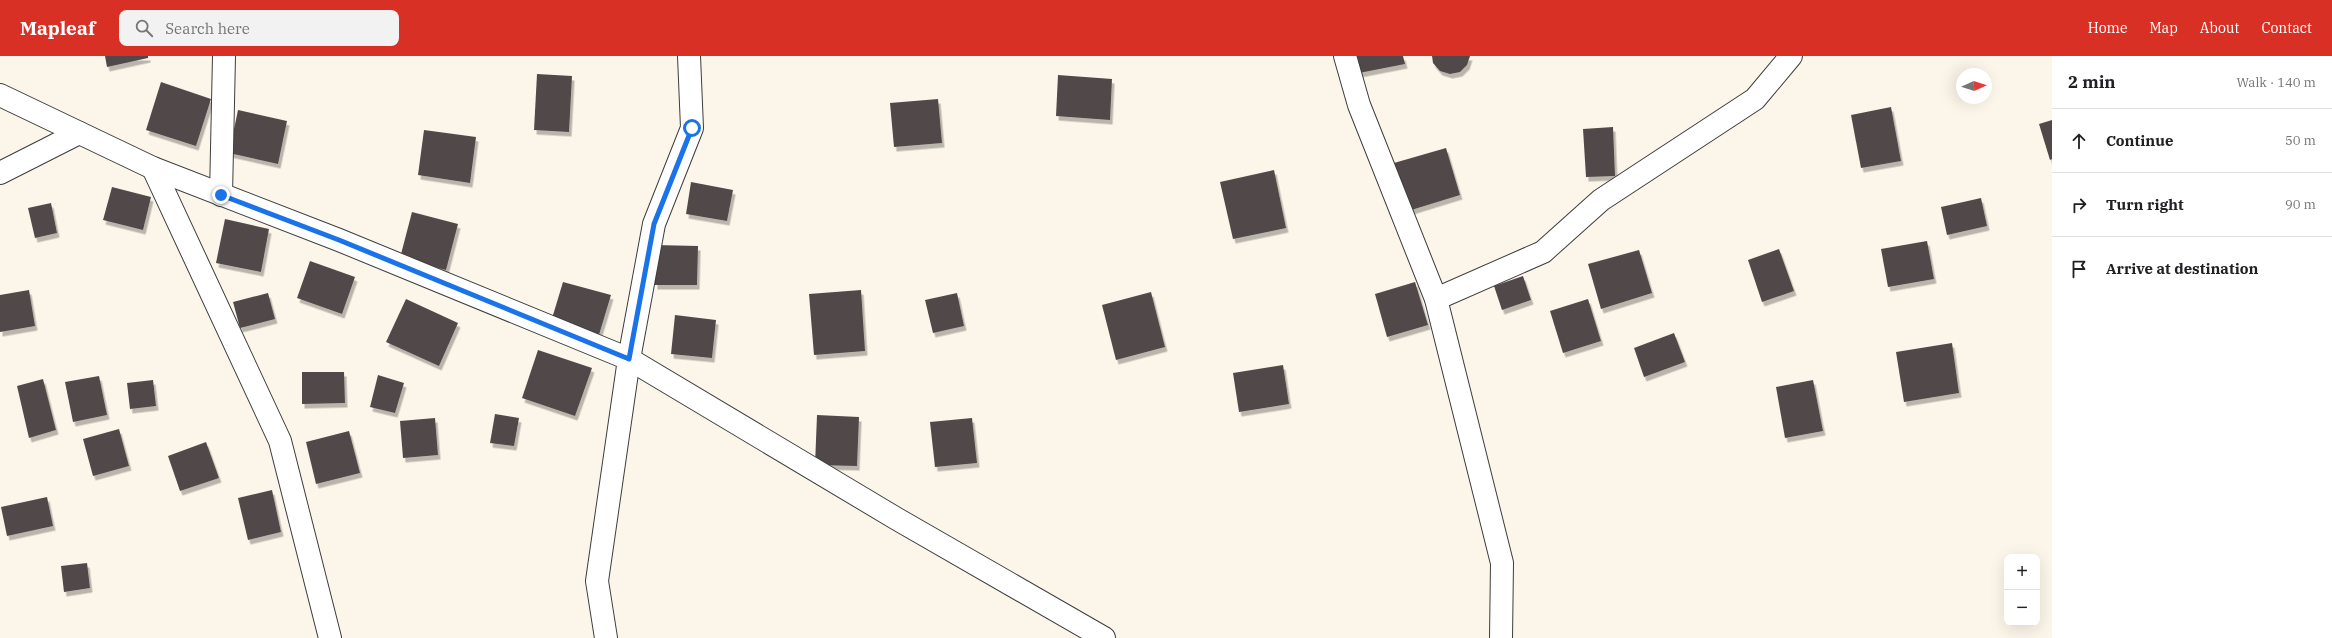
<!DOCTYPE html>
<html lang="en">
<head>
<meta charset="utf-8">
<style>
  :root { --surface:#fff; --page:#f2f2f2; --text:#202124; --muted:#757577; --line:#e0e0e0; --accent:#d93025 }
  body { margin:0; font-family:"IBM Plex Serif",serif; background:var(--page); color:var(--text) }
  .controls { position:absolute; right:12px; bottom:12px; display:grid; overflow:hidden; border-radius:8px; box-shadow:0 4px 16px #0002 }
  .controls button { width:36px; height:36px; display:grid; place-items:center; padding:0; border:0; border-bottom:1px solid var(--line); background:var(--surface); color:var(--text); font:20px sans-serif }
  .compass { position:absolute; left:1956px; top:12px; width:36px; height:36px; border-radius:50%; background:var(--surface); box-shadow:0 4px 16px #0002; rotate:87deg }
  .stop { position:absolute; width:12px; height:12px; margin:-9px; border:3px solid #1a73e8; border-radius:50%; background:#fff }
  .stop.end { background:#1a73e8; border-color:#fff; box-shadow:0 1px 4px #0008 }
  .list { margin:0; padding:0; list-style:none }
  h2 { display:flex; justify-content:space-between; align-items:center; height:52px; margin:0; padding:0 16px; font-size:17px }
  h2 small { font-size:13px; font-weight:400; color:var(--muted) }
  .list li { display:grid; grid-template-columns:26px 1fr auto; gap:12px; align-items:center; box-sizing:border-box; height:64px; padding:0 16px; border-top:1px solid var(--line) }
  .list b { display:block; font-size:15px; white-space:nowrap }
  .list em { font-size:13px; font-style:normal; color:var(--muted) }
  .icon { flex:none; width:22px; height:22px; fill:none; stroke:currentColor; stroke-width:2; stroke-linecap:round; stroke-linejoin:round }
  .map { position:relative; flex:none; width:2052px; height:582px; overflow:hidden }
  header { display:flex; align-items:center; gap:24px; box-sizing:border-box; height:56px; padding:0 20px; background:var(--accent); color:#fff }
  header strong { font-size:19px }
  nav { display:flex; gap:22px; margin-inline-start:auto; font-size:14px }
  .search { width:280px; height:36px; background:var(--page); display:flex; align-items:center; gap:10px; box-sizing:border-box; padding:0 14px; border-radius:8px; color:var(--muted); font-size:15px }
  main { display:flex }
  aside { flex:1; background:var(--surface) }
  .map>svg:first-child { display:block }
  .building { fill:#514a48; filter:url(#shadow) }
  .lines { fill:none; stroke-linecap:round; stroke-linejoin:round }
  .street-casing { stroke:#3d3d3d; stroke-width:24 }
  .street { stroke:#fff; stroke-width:22 }
  .route { stroke:#1a73e8; stroke-width:5 }
</style>
</head>
<body>
<header>
<strong>Mapleaf</strong>
<div class="search"><svg class="icon" aria-label="search" viewBox="0 0 24 24"><circle cx="10" cy="10" r="6"/><path d="M15 15l6 6"/></svg>Search here</div>
<nav><a>Home</a><a>Map</a><a>About</a><a>Contact</a></nav>
</header>
<main>
<div class="map">
<svg width="2052" height="582" viewBox="0 0 2052 582">
  <defs>
    <filter id="shadow"><feDropShadow dx="2.5" dy="4.5" stdDeviation="0" flood-color="#0004"/></filter>
  </defs>
  <rect width="100%" height="100%" fill="#fcf6ea"/>
  <g class="building">
    <path d="M105,0H148V2L107,11Z"/>
    <path d="M1350,0H1403L1405,8L1354,18Z"/>
    <path d="M1432,0H1470L1467,9L1460,16L1450,18L1440,15L1433,7Z"/>
    <path d="M537,18L572,20L569,76L534,74Z"/>
    <path d="M1058,19L1112,23L1110,64L1056,60Z"/>
    <path d="M161,26L211,43L196,90L146,74Z"/>
    <path d="M938,43L942,87L894,91L890,47Z"/>
    <path d="M1891,51L1901,105L1861,112L1851,59Z"/>
    <path d="M238,54L287,65L278,108L229,97Z"/>
    <path d="M2052,64V103L2050,104L2039,68Z"/>
    <path d="M1613,71L1615,120L1586,121L1583,73Z"/>
    <path d="M424,74L476,81L470,127L418,119Z"/>
    <path d="M1446,92L1460,139L1408,155L1394,107Z"/>
    <path d="M1274,114L1286,172L1233,183L1220,126Z"/>
    <path d="M691,126L733,134L727,165L686,158Z"/>
    <path d="M112,131L151,141L143,174L103,164Z"/>
    <path d="M1981,142L1987,170L1947,179L1941,151Z"/>
    <path d="M51,147L57,177L35,182L28,152Z"/>
    <path d="M412,156L458,168L446,214L400,202Z"/>
    <path d="M225,163L269,173L261,216L216,207Z"/>
    <path d="M1927,185L1934,223L1888,231L1881,193Z"/>
    <path d="M655,189L698,190L697,229H655Z"/>
    <path d="M1779,193L1794,235L1762,246L1748,204Z"/>
    <path d="M1639,194L1652,237L1601,253L1588,208Z"/>
    <path d="M310,205L355,221L342,258L297,242Z"/>
    <path d="M1523,220L1531,244L1502,254L1494,230Z"/>
    <path d="M563,226L611,239L598,282L550,269Z"/>
    <path d="M1415,226L1428,269L1387,281L1375,238Z"/>
    <path d="M29,234L35,270L0,276V239Z"/>
    <path d="M861,234L865,295L814,299L809,238Z"/>
    <path d="M1151,236L1165,291L1116,304L1102,249Z"/>
    <path d="M268,237L275,263L240,272L233,246Z"/>
    <path d="M957,237L964,270L933,277L925,244Z"/>
    <path d="M406,243L458,267L439,310L386,286Z"/>
    <path d="M1588,243L1601,285L1563,297L1550,255Z"/>
    <path d="M675,259L716,264L712,302L671,298Z"/>
    <path d="M1674,277L1685,306L1644,321L1634,292Z"/>
    <path d="M1952,287L1959,337L1904,346L1896,296Z"/>
    <path d="M538,294L592,312L575,360L522,342Z"/>
    <path d="M1283,309L1289,348L1239,356L1233,317Z"/>
    <path d="M302,316H344L345,347L302,348Z"/>
    <path d="M378,319L404,327L395,357L370,351Z"/>
    <path d="M99,320L107,359L73,366L65,326Z"/>
    <path d="M43,323L56,374L29,382L17,330Z"/>
    <path d="M153,324L156,350L130,353L127,327Z"/>
    <path d="M1813,324L1823,375L1785,382L1776,331Z"/>
    <path d="M495,358L519,362L514,390L490,387Z"/>
    <path d="M817,359L859,361L857,410L815,409Z"/>
    <path d="M435,362L438,399L403,402L400,365Z"/>
    <path d="M972,362L977,407L935,411L930,366Z"/>
    <path d="M119,373L129,410L93,420L83,383Z"/>
    <path d="M349,375L360,417L316,428L306,386Z"/>
    <path d="M206,386L219,422L180,435L168,400Z"/>
    <path d="M272,434L281,476L248,484L238,442Z"/>
    <path d="M47,441L53,470L7,480L1,451Z"/>
    <path d="M87,507L90,532L64,536L61,510Z"/>
  </g>
  <g class="lines">
    <defs>
      <g id="street">
        <path d="M1345,0L1359,49L1436,243L1502,507L1501,582"/>
        <path d="M0,39L153,112L339,184L629,303L897,463L1104,582"/>
        <path d="M153,112L280,385L330,582"/>
        <path d="M0,117L79,77"/>
        <path d="M221,139L224,0"/>
        <path d="M1436,243L1543,196L1601,144L1755,43L1791,0"/>
        <path d="M606,582L597,525L629,303L654,168L692,72L689,0"/>
      </g>
    </defs>
    <use href="#street" class="street-casing"/>
    <use href="#street" class="street"/>
  </g>
  <g class="lines">
    <path class="route" d="M221,139L339,184L629,303L654,168L692,72"/>
  </g>
</svg>
<div class="controls">
<button>+</button>
<button>−</button>
</div>
<svg class="compass" viewBox="-18 -18 36 36"><path d="M0-13l5 13h-10z" fill="#e53935"/><path d="M0 13l5-13h-10z" fill="#757577"/></svg>
<div class="stop" style="left:692px;top:72px"></div>
<div class="stop end" style="left:221px;top:139px"></div>
</div>
<aside>
<h2>2 min<small>Walk · 140 m</small></h2>
<ul class="list">
<li><svg class="icon" aria-label="ahead" viewBox="0 0 24 24"><path d="M12 20V5M6 11l6-6 6 6"/></svg><div><b>Continue</b></div><em>50 m</em></li>
<li><svg class="icon" aria-label="right" viewBox="0 0 24 24"><path d="M7 20v-9h11M14 6l5 5-5 5"/></svg><div><b>Turn right</b></div><em>90 m</em></li>
<li><svg class="icon" aria-label="arrive" viewBox="0 0 24 24"><path d="M6 21V4h12l-3 4 3 4H6"/></svg><div><b>Arrive at destination</b></div></li>
</ul>
</aside>
</main>
</body>
</html>
